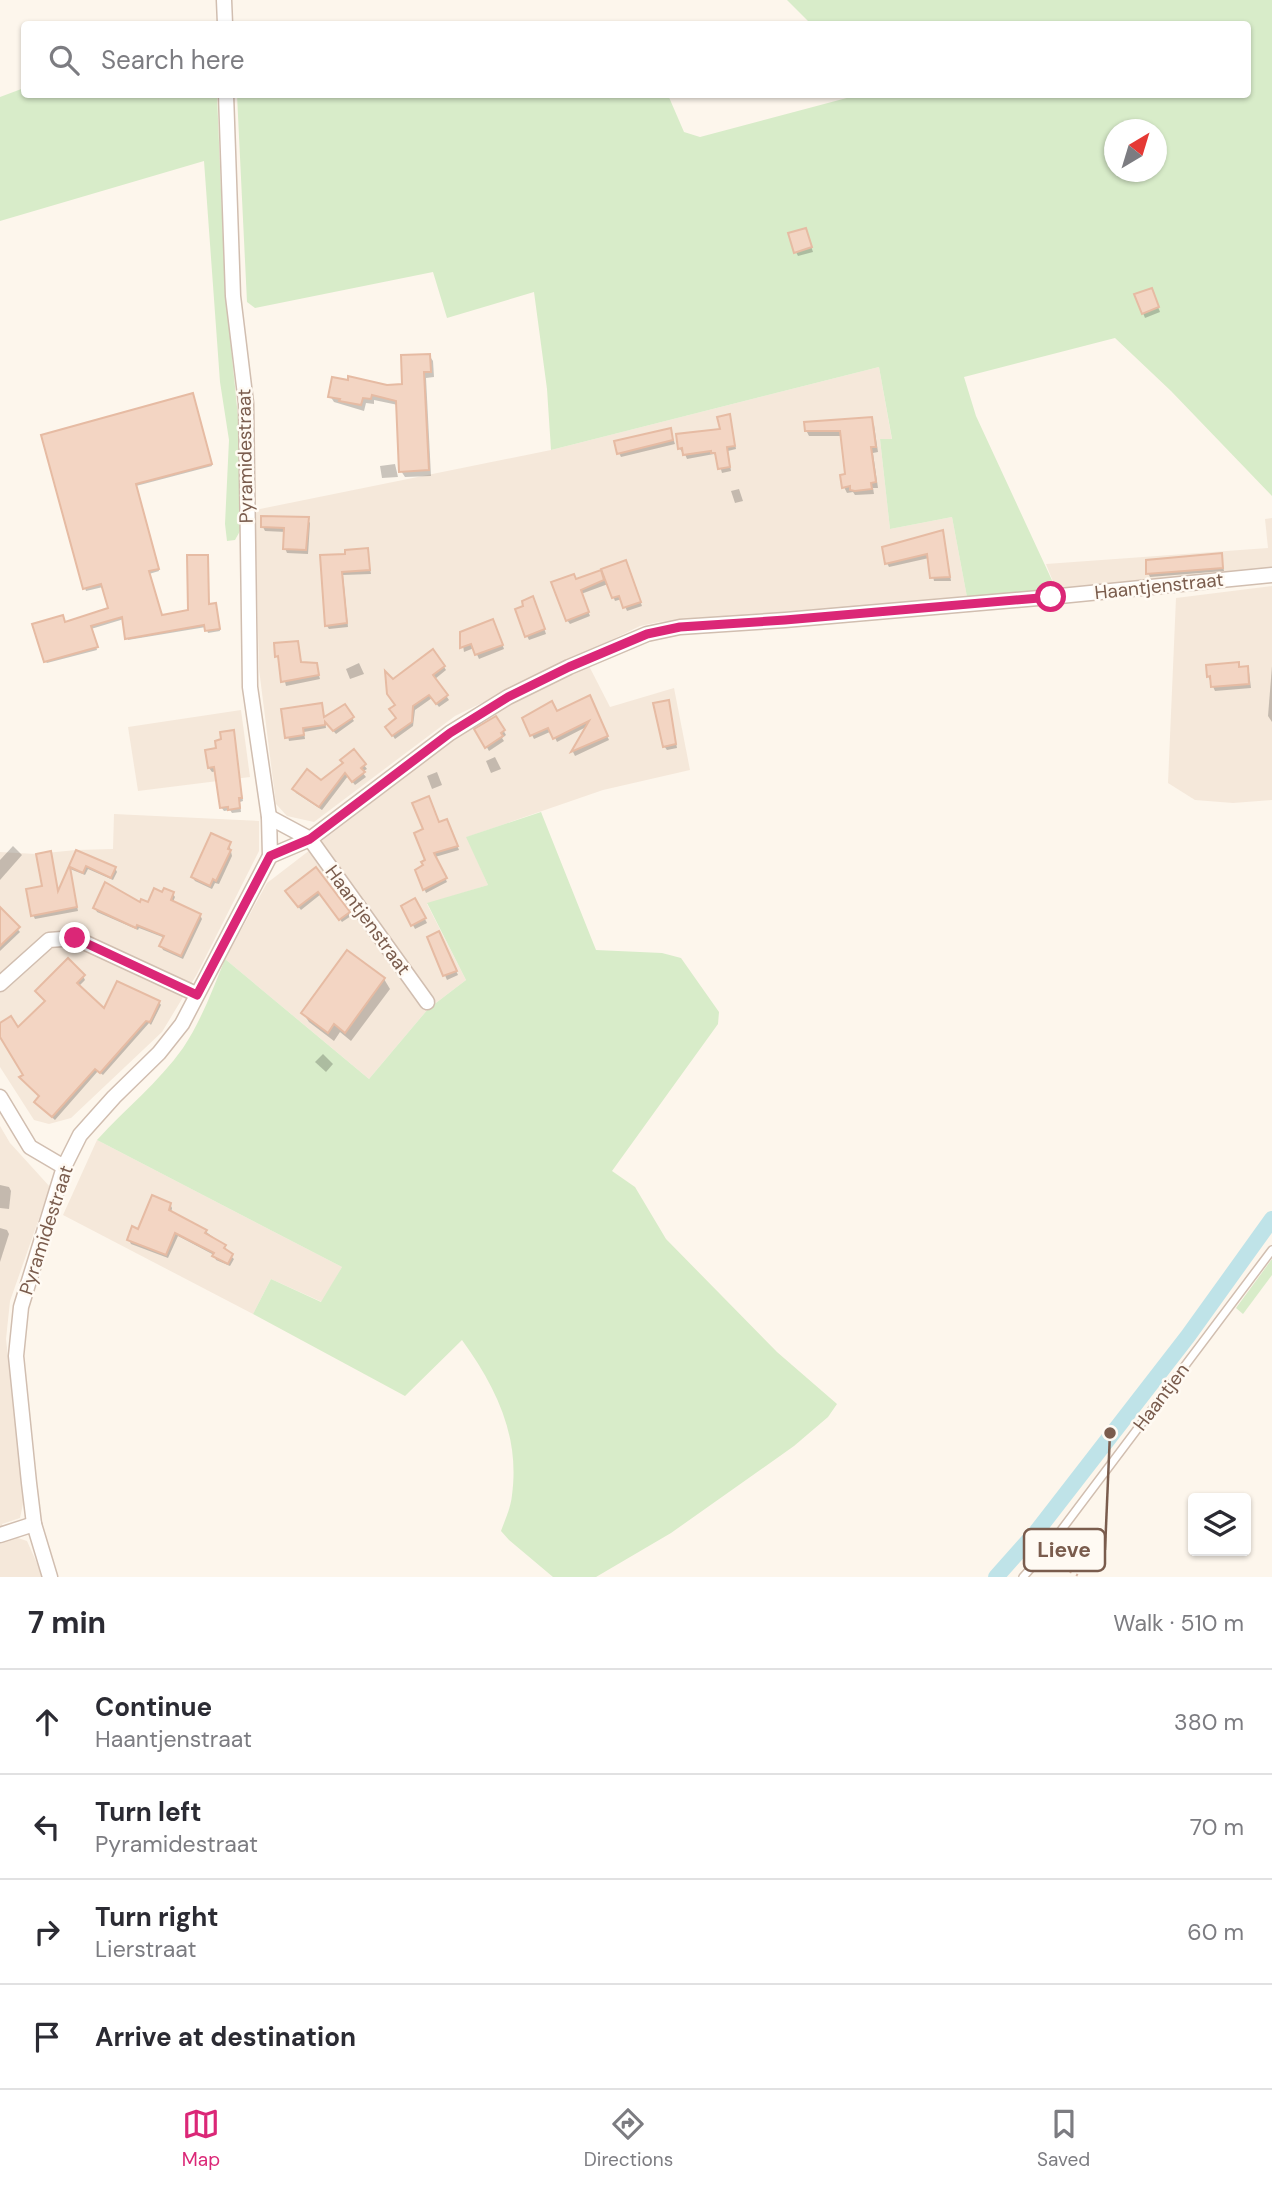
<!DOCTYPE html>
<html lang="en">
<head>
<meta charset="utf-8">
<style>
  :root { --surface:#fff; --page:#f2f2f3; --text:#2b2b33; --muted:#7c7c81; --line:#e1e1e2; --accent:#db2777 }
  body { margin:0; font-family:"DM Sans",sans-serif; background:var(--page); color:var(--text) }
  .controls { position:absolute; right:21px; bottom:21px; display:grid; overflow:hidden; border-radius:7px; box-shadow:0 2px 5px #0004 }
  .controls button { width:63px; height:63px; display:grid; place-items:center; padding:0; border:0; border-bottom:2px solid var(--line); background:var(--surface); color:var(--text); font:35px sans-serif }
  .compass { position:absolute; left:1104px; top:119px; width:63px; height:63px; border-radius:50%; background:var(--surface); box-shadow:0 2px 5px #0004; rotate:38deg }
  .stop { position:absolute; width:21px; height:21px; margin:-16px; border:5px solid #db2777; border-radius:50%; background:#fff }
  .stop.end { background:#db2777; border-color:#fff; box-shadow:0 2px 7px #0008 }
  .list { margin:0; padding:0; list-style:none }
  h2 { display:flex; justify-content:space-between; align-items:center; height:91px; margin:0; padding:0 28px; font-size:30px }
  h2 small { font-size:23px; font-weight:400; color:var(--muted) }
  .list li { display:grid; grid-template-columns:46px 1fr auto; gap:21px; align-items:center; box-sizing:border-box; height:105px; padding:0 28px; border-top:2px solid var(--line) }
  .list b { display:block; font-size:26px; white-space:nowrap }
  .list p { margin:0; font-size:23px; white-space:nowrap; color:var(--muted) }
  .list em { font-size:23px; font-style:normal; color:var(--muted) }
  .icon { flex:none; width:38px; height:38px; fill:none; stroke:currentColor; stroke-width:2; stroke-linecap:round; stroke-linejoin:round }
  .map { position:relative; flex:none; width:1272px; height:1577px; overflow:hidden }
  .search { position:absolute; background:var(--surface); box-shadow:0 2px 5px #0004; left:21px; right:21px; top:21px; height:77px; display:flex; align-items:center; gap:18px; box-sizing:border-box; padding:0 24px; border-radius:7px; color:var(--muted); font-size:26px }
  .sheet { height:511px; background:var(--surface) }
  nav { display:flex; justify-content:space-around; align-items:center; box-sizing:border-box; height:98px; border-top:2px solid var(--line); background:var(--surface); font-size:19px; color:var(--muted) }
  nav a { display:grid; justify-items:center; gap:4px }
  nav .on { color:var(--accent) }
  .map>svg:first-child { display:block }
  .residential { fill:#f5e8da }
  .green { fill:#d8ecc9; fill-rule:evenodd }
  .shadow { fill:#0003 }
  .lines { fill:none; stroke-linecap:round; stroke-linejoin:round }
  .canal { stroke:#bfe3e8; stroke-width:16 }
  .building { fill:#f3d5c3; stroke:#e6bba3; stroke-width:2 }
  .service-casing { stroke:#d1beb0; stroke-width:10 }
  .minor-casing { stroke:#d1beb0; stroke-width:17 }
  .path { stroke:#d9b8a5; stroke-width:2.5; stroke-dasharray:2 5; stroke-linecap:butt }
  .service { stroke:#fff; stroke-width:7 }
  .minor { stroke:#fff; stroke-width:14 }
  .route { stroke:#db2777; stroke-width:9 }
  .labels { text-anchor:middle; dominant-baseline:central; stroke-width:5; stroke-linejoin:round; paint-order:stroke }
  .street-label { font-size:19px; fill:#7a5c4d; stroke:#fffaf3 }
  .leader { fill:none; stroke:#7a5c4d; stroke-width:2.5 }
  .callout-dot { fill:#7a5c4d; stroke:#fffaf3; stroke-width:2.5 }
  .callout { fill:#fffaf3; stroke:#7a5c4d; stroke-width:2.5 }
  .callout-label { font-size:21px; text-anchor:middle; font-weight:bold; fill:#7a5c4d }
</style>
</head>
<body>
<div class="map">
<svg width="1272" height="1577" viewBox="0 0 1272 1577">
  <rect width="100%" height="100%" fill="#fdf6ec"/>
  <g class="residential">
    <path d="M879,367L892,440L880,439L890,529L952,517L967,597L659,622L640,626L455,716L314,822L287,816L276,804L259,669L255,510L551,450Z"/>
    <path d="M1272,518V572L1056,589L1046,564L1268,548L1265,519Z"/>
    <path d="M1272,586V800L1233,803L1195,800L1168,783L1176,598Z"/>
    <path d="M589,666L610,707L674,688L690,770L603,790L467,837L488,885L427,904L466,980L428,1009L369,1079L225,959L267,883L469,728L527,694Z"/>
    <path d="M241,710L250,777L138,791L128,727Z"/>
    <path d="M114,814L259,821V851L197,974L162,1032L71,1118L49,1124L34,1120L0,1067V852L36,854L76,850L113,849Z"/>
    <path d="M0,1126L10,1143L50,1187L10,1301L6,1339L24,1499L20,1518L2,1524L5,1540L15,1537L27,1541L43,1577H0Z"/>
    <path d="M97,1140L342,1267L322,1302L271,1279L253,1314L63,1215Z"/>
  </g>
  <g class="green">
    <path d="M787,0H1272V496L1171,391L1115,338L964,377L976,416L1056,589L967,597L952,517L890,529L880,439H892L879,367L551,450L547,389L534,292L447,318L433,272L255,308L247,302L237,95H668L684,132L700,137L858,95L1248,94V24H811ZM1114,130H1156V172H1114Z"/>
    <path d="M24,88V94L217,95L225,286L238,417L240,531L235,540L227,541L225,524L229,440L220,382L204,161L0,221V97Z"/>
    <path d="M541,812L596,950L662,953L681,958L719,1012L718,1024L612,1171L635,1187L666,1239L777,1352L837,1404L828,1417L794,1446L671,1533L596,1577H553L509,1540L501,1531C505,1520 511,1507 512,1495C520,1436 496,1387 462,1340L405,1396L253,1314L271,1279L321,1302L342,1267L97,1140C125,1109 159,1082 183,1048C201,1021 213,989 225,959L369,1079L428,1009L466,980L427,903L488,885L466,837Z"/>
    <path d="M1272,1259V1275L1243,1314L1236,1308Z"/>
  </g>
  <g class="shadow">
    <path d="M807,234L813,252L798,256L796,252Z"/>
    <path d="M1153,294L1160,312L1145,318L1143,313Z"/>
    <path d="M429,355L433,361L434,377L426,378L431,476L405,477L401,471L398,405L374,400V404L366,403L364,411L334,402L330,396L404,386Z"/>
    <path d="M194,398L212,466L136,486L159,571L149,574L162,617L190,611L207,557L209,606L216,607L220,631L208,633L206,627L128,640L124,619L91,629L97,650L47,663L45,661L65,624L110,609L103,587L86,591L85,588L43,436Z"/>
    <path d="M730,416L736,449L728,451L731,471L722,473L717,456L714,454L687,459L684,452H682L680,449L722,431Z"/>
    <path d="M871,419L874,425L878,452L873,453L878,488H873L874,494L855,495L853,492L847,493L844,487L847,475L842,436H809L806,430Z"/>
    <path d="M670,430L675,444L621,457L619,453Z"/>
    <path d="M395,464L398,477L382,478L380,466Z"/>
    <path d="M739,489L743,501L735,503L731,491Z"/>
    <path d="M307,519L310,523L308,554L287,553L285,548L286,532L265,531L263,527Z"/>
    <path d="M943,532L951,581H934L929,558L889,567L887,563Z"/>
    <path d="M367,550L371,574L343,575L348,627L329,629L327,626L321,556L347,555Z"/>
    <path d="M1221,555L1224,571L1150,577L1148,573Z"/>
    <path d="M627,566L642,606L627,611L622,599L615,601L608,584L581,594L590,616L570,624L567,620L576,581L600,572L606,582Z"/>
    <path d="M535,602L546,634L529,640L527,636Z"/>
    <path d="M495,625L504,649L479,659L474,648L464,652L461,633Z"/>
    <path d="M297,642L302,664L316,665L320,679L286,686L276,645Z"/>
    <path d="M359,663L364,674L350,679L346,669Z"/>
    <path d="M1238,664L1240,668H1247L1249,672L1251,688L1215,691L1208,676Z"/>
    <path d="M1272,666V722L1268,716Z"/>
    <path d="M444,667L446,670L435,679L449,700L439,707L432,698L415,710L413,726L395,739L387,727L398,719L393,682Z"/>
    <path d="M591,701L609,740L575,756L573,752L588,726L557,742L552,731L534,739L524,719L557,713Z"/>
    <path d="M668,702L677,748L667,750L664,746Z"/>
    <path d="M321,705L325,719L344,706L354,721L336,734L325,721L326,728L304,732L305,739L289,741L283,711Z"/>
    <path d="M496,718L506,735L502,738L504,741L489,751L477,730Z"/>
    <path d="M233,732L243,801L240,802L241,812L232,813L230,810L224,811L221,807L217,771L212,772L209,768L218,750Z"/>
    <path d="M495,757L501,769L491,773L486,761Z"/>
    <path d="M364,765L367,769L362,772L366,777L355,785L348,776L322,810L296,793L294,789L321,782Z"/>
    <path d="M437,772L442,785L432,789L427,776Z"/>
    <path d="M449,825L459,850L435,857L447,882L426,893L417,870L426,866Z"/>
    <path d="M229,843L232,856L219,884L215,883L212,889L195,881L192,877Z"/>
    <path d="M13,846L22,855L0,880V860Z"/>
    <path d="M77,852L115,868L117,872L113,880L88,869L85,875L70,869L78,911L35,919L33,915L44,887L50,853L59,894Z"/>
    <path d="M316,869L351,916L342,922L321,894L301,910L289,895Z"/>
    <path d="M173,894L175,897L173,902L200,915L202,919L183,959L163,950L161,946L165,938L139,928L138,930L97,912L95,908L148,904L163,895Z"/>
    <path d="M415,900L427,923L415,929L403,906Z"/>
    <path d="M0,909L20,932L0,951Z"/>
    <path d="M429,938H441L458,975L447,980Z"/>
    <path d="M348,953L384,979L390,989L351,1041L340,1032L334,1041L309,1022L303,1013Z"/>
    <path d="M83,976L85,980L79,986L105,1011L159,1002L161,1005L151,1025L149,1023L103,1075L98,1071L55,1120L38,1105L41,1097L0,1034V1025L18,1030L46,1002L39,995Z"/>
    <path d="M323,1054L333,1064L326,1072L315,1062Z"/>
    <path d="M0,1185L9,1187L11,1191L9,1209L0,1208Z"/>
    <path d="M170,1204L172,1208L171,1213L205,1231L225,1246L226,1252L234,1259L230,1266L216,1260L214,1255L178,1236L168,1258L131,1244L129,1240Z"/>
    <path d="M0,1228L7,1230L9,1234L0,1262Z"/>
  </g>
  <g class="lines">
    <path class="canal" d="M996,1577L1037,1531L1188,1336L1272,1219"/>
  </g>
  <g class="building">
    <path d="M806,228L812,247L794,253L788,233Z"/>
    <path d="M1152,288L1159,307L1142,314L1134,294Z"/>
    <path d="M430,354L431,372H424L429,470L399,472L396,401L372,395L371,399L363,398L361,405L339,401L340,399L328,397L332,377L348,380V376L387,385L402,384L401,355Z"/>
    <path d="M193,393L212,464L136,484L159,569L149,571L162,615L188,610L187,555H208L209,604L216,603L220,629L205,631L204,625L125,639L122,617L91,626L98,647L44,662L32,624L63,615L65,622L108,608L101,584L83,589L41,435Z"/>
    <path d="M730,414L735,446L727,447L730,467L718,469L715,453H711V451L683,455L682,448L678,449L676,434L720,429L717,417Z"/>
    <path d="M872,417L876,447H871L876,482L871,483L872,489L855,491L850,490V486L842,488L840,475L845,474L840,431H805L804,422Z"/>
    <path d="M671,428L673,440L617,454L614,441Z"/>
    <path d="M261,516L309,517L306,550L283,549L284,528L261,527Z"/>
    <path d="M943,530L950,577L930,578L927,554L885,564L882,547Z"/>
    <path d="M368,548L370,570L342,572L347,623L325,626L320,555L345,554V550Z"/>
    <path d="M1222,553L1223,568L1146,574V560Z"/>
    <path d="M626,560L641,602L623,608L619,596L612,598L601,569Z"/>
    <path d="M601,570L604,580L581,590L589,612L566,621L551,582L574,574L576,579Z"/>
    <path d="M533,596L545,629L525,637L515,609L523,606L522,601Z"/>
    <path d="M493,619L503,645L475,655L471,644L460,648V632Z"/>
    <path d="M298,641L301,662L317,663L319,675L281,682L278,656L275,657L274,643Z"/>
    <path d="M433,649L445,666L433,675L448,695L436,704L429,695L413,706L412,722L392,736L385,727L396,718L389,709L395,705L387,694L385,671L393,679Z"/>
    <path d="M1239,662V667L1248,666L1249,684L1211,687L1210,676L1207,677L1206,665Z"/>
    <path d="M590,695L608,736L571,752L589,721L553,739L548,728L530,736L522,718L552,701L557,711Z"/>
    <path d="M669,700L676,744L663,747L653,703Z"/>
    <path d="M322,703L324,717L345,704L354,717L333,731L325,722V725L303,728L304,735L285,738L281,709Z"/>
    <path d="M496,716L505,730L501,733L503,736L485,748L474,729Z"/>
    <path d="M234,730L242,798H239L240,808L228,810V807L220,808L214,767L208,768L205,750L216,748L215,741L221,739L220,732Z"/>
    <path d="M354,749L366,764L361,768L365,772L352,782L345,773L319,807L292,789L307,769L321,780L343,763L340,760Z"/>
    <path d="M429,796L439,822L447,819L458,846L434,853L447,878L423,890L415,870L423,865L421,862L425,860L414,833L423,829L412,803Z"/>
    <path d="M211,833L231,842L228,849L231,850L216,881L213,879L210,886L191,877Z"/>
    <path d="M76,850L116,867L111,878L86,866L83,873L70,867L77,907L31,916L26,889L42,886L36,854L51,851L58,891Z"/>
    <path d="M316,867L350,912L339,920L318,892L298,907L285,891Z"/>
    <path d="M105,882L140,902L141,899L148,902L154,888L162,892L164,888L174,892L171,900L201,914L181,956L159,946L164,936L137,925L136,928L93,908Z"/>
    <path d="M415,898L426,918L411,926L401,906Z"/>
    <path d="M0,907L20,927L0,946Z"/>
    <path d="M439,931L457,971L443,976L427,937Z"/>
    <path d="M347,950L385,978L345,1033L334,1024L328,1033L301,1013Z"/>
    <path d="M68,958L85,975L77,983L104,1008L117,981L160,1001L150,1022L146,1021L100,1073L95,1069L52,1117L34,1102L39,1096L19,1077L23,1075L0,1037V1023L11,1016L18,1027L45,1001L35,991Z"/>
    <path d="M152,1195L171,1203L169,1210L207,1230L205,1233L226,1245L224,1248L233,1254L228,1264L212,1256L214,1253L175,1233L166,1255L127,1240L132,1226L138,1229Z"/>
  </g>
  <g class="lines">
    <defs>
      <path id="service" d="M1023,1577L1041,1557L1272,1250"/>
      <g id="minor">
        <path d="M224,0L225,24"/>
        <path d="M269,817L310,839L427,1002"/>
        <path d="M270,856L310,839L450,733L508,697L569,667L647,634L680,627L785,620L1050,597L1272,575"/>
        <path d="M0,984L49,940L75,938L196,994"/>
        <path d="M0,1097L30,1147L64,1167"/>
        <path d="M0,1535L34,1524"/>
        <path d="M50,1577L34,1524L29,1483L16,1356L21,1307L64,1167L80,1135L114,1097L159,1053L182,1024L270,856L269,817L250,687L246,403L233,296L226,94"/>
      </g>
    </defs>
    <use href="#service" class="service-casing"/>
    <use href="#minor" class="minor-casing"/>
    <path class="path" d="M1051,1562L1081,1577"/>
    <use href="#service" class="service"/>
    <use href="#minor" class="minor"/>
  </g>
  <g class="lines">
    <path class="route" d="M75,938L197,995L270,856L310,839L450,733L508,697L569,667L647,634L680,627L785,620L1051,597"/>
  </g>
  <g class="labels">
    <g class="street-label">
      <text transform="translate(245 456) rotate(-91)">Pyramidestraat</text>
      <text transform="translate(1159 586) rotate(-6)">Haantjenstraat</text>
      <text transform="translate(368 920) rotate(54)">Haantjenstraat</text>
      <text transform="translate(46 1230) rotate(-72)">Pyramidestraat</text>
      <text transform="translate(1161 1397) rotate(-53)">Haantjen</text>
    </g>
  </g>
  <path class="leader" d="M1110 1433L1105 1550"/>
  <circle class="callout-dot" cx="1110" cy="1433" r="7"/>
  <rect class="callout" x="1024" y="1529" width="81" height="42" rx="7"/>
  <g class="callout-label">
    <text x="1064" y="1557">Lieve</text>
  </g>
</svg>
<div class="controls">
<button><svg class="icon" aria-label="layers" viewBox="0 0 24 24"><path d="M12 4l9 5-9 5-9-5zM3 14l9 5 9-5"/></svg></button>
</div>
<svg class="compass" viewBox="-18 -18 36 36"><path d="M0-13l5 13h-10z" fill="#e53935"/><path d="M0 13l5-13h-10z" fill="#7c7c81"/></svg>
<div class="stop" style="left:1051px;top:597px"></div>
<div class="stop end" style="left:75px;top:938px"></div>
<div class="search"><svg class="icon" aria-label="search" viewBox="0 0 24 24"><circle cx="10" cy="10" r="6"/><path d="M15 15l6 6"/></svg>Search here</div>
</div>
<section class="sheet">
<h2>7 min<small>Walk · 510 m</small></h2>
<ul class="list">
<li><svg class="icon" aria-label="ahead" viewBox="0 0 24 24"><path d="M12 20V5M6 11l6-6 6 6"/></svg><div><b>Continue</b><p>Haantjenstraat</p></div><em>380 m</em></li>
<li><svg class="icon" aria-label="left" viewBox="0 0 24 24"><path d="M17 20v-9H6M10 6l-5 5 5 5"/></svg><div><b>Turn left</b><p>Pyramidestraat</p></div><em>70 m</em></li>
<li><svg class="icon" aria-label="right" viewBox="0 0 24 24"><path d="M7 20v-9h11M14 6l5 5-5 5"/></svg><div><b>Turn right</b><p>Lierstraat</p></div><em>60 m</em></li>
<li><svg class="icon" aria-label="arrive" viewBox="0 0 24 24"><path d="M6 21V4h12l-3 4 3 4H6"/></svg><div><b>Arrive at destination</b></div></li>
</ul>
</section>
<nav>
<a class="on"><svg class="icon" aria-label="map" viewBox="0 0 24 24"><path d="M3 6l6-2 6 2 6-2v14l-6 2-6-2-6 2zM9 4v14M15 6v14"/></svg>Map</a>
<a><svg class="icon" aria-label="directions" viewBox="0 0 24 24"><path d="M12 3l9 9-9 9-9-9zM9 14v-3h6M13 9l2 2-2 2"/></svg>Directions</a>
<a><svg class="icon" aria-label="saved" viewBox="0 0 24 24"><path d="M7 4h10v16l-5-4-5 4z"/></svg>Saved</a>
</nav>
</body>
</html>
